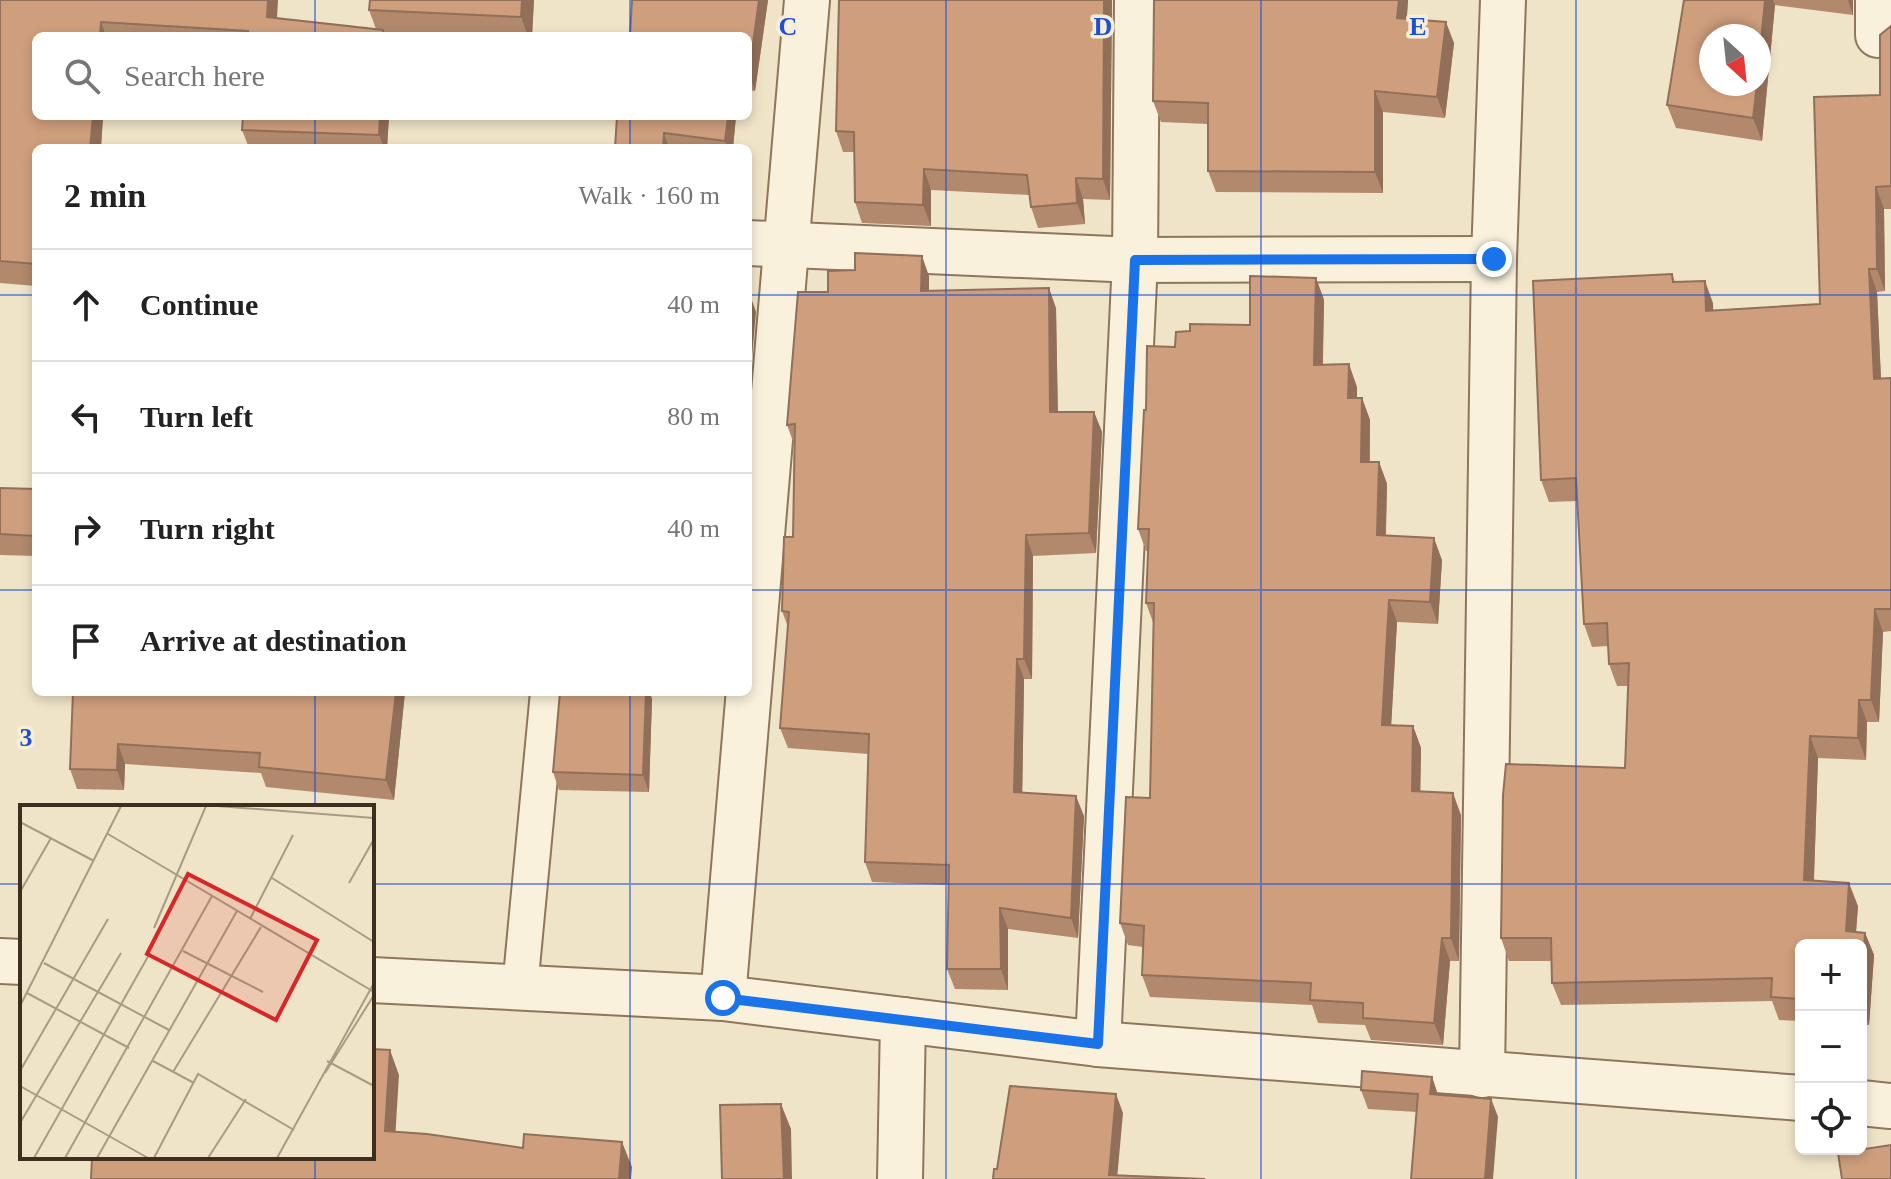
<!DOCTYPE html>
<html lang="en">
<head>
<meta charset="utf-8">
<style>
  :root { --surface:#fff; --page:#f6f6f6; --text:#222; --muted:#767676; --line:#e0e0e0 }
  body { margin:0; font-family:"Times New Roman",serif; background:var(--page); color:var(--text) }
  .controls { position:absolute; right:24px; bottom:24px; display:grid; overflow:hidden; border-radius:12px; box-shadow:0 4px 12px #0003 }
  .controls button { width:72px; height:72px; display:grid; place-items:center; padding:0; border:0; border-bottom:2px solid var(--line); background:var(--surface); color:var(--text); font:40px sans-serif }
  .compass { position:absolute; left:1699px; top:24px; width:72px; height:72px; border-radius:50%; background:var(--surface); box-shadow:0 4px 12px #0003; rotate:153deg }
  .stop { position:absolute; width:24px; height:24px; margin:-18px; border:6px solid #1a73e8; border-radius:50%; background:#fff }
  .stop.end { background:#1a73e8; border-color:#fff; box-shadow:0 2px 8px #0008 }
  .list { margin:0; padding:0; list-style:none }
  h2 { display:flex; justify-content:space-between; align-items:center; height:104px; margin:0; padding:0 32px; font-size:34px }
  h2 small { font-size:26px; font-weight:400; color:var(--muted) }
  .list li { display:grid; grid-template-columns:52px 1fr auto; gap:24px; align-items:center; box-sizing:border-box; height:112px; padding:0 32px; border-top:2px solid var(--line) }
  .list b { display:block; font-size:30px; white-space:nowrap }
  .list em { font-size:26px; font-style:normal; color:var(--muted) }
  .icon { flex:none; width:44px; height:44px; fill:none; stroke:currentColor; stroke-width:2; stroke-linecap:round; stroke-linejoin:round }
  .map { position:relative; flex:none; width:1891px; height:1179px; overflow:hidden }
  .search { position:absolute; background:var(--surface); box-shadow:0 4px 12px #0003; left:32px; top:32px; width:720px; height:88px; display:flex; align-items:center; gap:20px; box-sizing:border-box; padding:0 28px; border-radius:12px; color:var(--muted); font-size:30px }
  .panel { position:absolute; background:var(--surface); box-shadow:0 4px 12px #0003; left:32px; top:144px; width:720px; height:552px; border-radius:12px }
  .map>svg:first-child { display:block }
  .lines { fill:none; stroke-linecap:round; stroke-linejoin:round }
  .service-casing { stroke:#8d765c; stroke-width:38 }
  .minor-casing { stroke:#8d765c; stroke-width:48 }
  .service { stroke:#faf1dc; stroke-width:34 }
  .minor { stroke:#faf1dc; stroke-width:44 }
  .wall { fill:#b2896c }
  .shaded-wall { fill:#916f58 }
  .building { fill:#cf9f7d; stroke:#916f58; stroke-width:2 }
  .route { stroke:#1a73e8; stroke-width:10 }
  .grid { fill:none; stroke:#1d4ed8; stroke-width:2; stroke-opacity:0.55 }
  .inset-road { fill:none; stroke:#a89b85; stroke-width:2 }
  .view { fill:#d62828; fill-opacity:0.15; stroke:#d62828; stroke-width:4 }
  .inset-edge { fill:none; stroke:#3d2e20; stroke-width:4 }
  .grid-label { font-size:26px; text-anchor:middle; font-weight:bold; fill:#1d4ed8; stroke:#f7eed8; stroke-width:7; stroke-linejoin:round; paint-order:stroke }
</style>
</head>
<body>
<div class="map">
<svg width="1891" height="1179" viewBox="0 0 1891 1179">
  <rect width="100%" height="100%" fill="#f0e4c8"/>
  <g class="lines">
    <defs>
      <path id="service" d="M520,988L548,692"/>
      <g id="minor">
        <path d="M1878,35V0"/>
        <path d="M748,243L1135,260L1494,259"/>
        <path d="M0,961L22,962"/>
        <path d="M372,980L723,998L1098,1044L1801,1098"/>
        <path d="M723,998L807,0"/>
        <path d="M1098,1044L1135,260L1137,0"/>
        <path d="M1482,1075L1494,259L1503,0"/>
        <path d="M1861,1103L1891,1106"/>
        <path d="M900,1179L903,1020"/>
      </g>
    </defs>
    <use href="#service" class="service-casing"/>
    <use href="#minor" class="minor-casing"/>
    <use href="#service" class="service"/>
    <use href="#minor" class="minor"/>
  </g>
  <g class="wall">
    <path d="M0,0L277,18L376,29L369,10L370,0H534L532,36H36V116H103L101,148H36V286L0,283Z"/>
    <path d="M768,0L755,91L748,90V36Z"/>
    <path d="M839,0H1112L1110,200L1083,199L1085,224L1038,228L1031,207L1029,195L931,190V226L862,223L855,202V152H843L836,131Z"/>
    <path d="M1154,0H1408L1407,18L1454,43L1445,118L1383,112V193L1216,192L1208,171V124L1161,122L1153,101Z"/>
    <path d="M1684,0H1853V15L1775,5L1762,141L1676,128L1667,105Z"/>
    <path d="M1891,26V209H1884L1885,291L1877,292L1881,379L1891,378V631L1883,632L1879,722H1867L1866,760L1818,758L1814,881L1858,906L1856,932L1865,933L1874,955L1869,1025H1861V945H1801V1021L1779,1020L1772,1001L1561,1005L1552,983V961H1509L1501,938L1625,768L1628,686H1617L1609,664L1608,646L1592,647L1584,624L1577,501L1549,502L1541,480L1672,274L1675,282L1713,303V310L1820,304L1880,95Z"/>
    <path d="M243,116H389L387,148H249L242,130Z"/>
    <path d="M617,116H736L733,148H615Z"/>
    <path d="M929,276V291L1056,308L1058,412H1094L1102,432L1096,553L1033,556L1032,679H1024L1022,793L1084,816L1078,938L1008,929V990L955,989L947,969L949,885L872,882L865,862L868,754L788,748L780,728L788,627L782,611L793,537L794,444L787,425L828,292Z"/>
    <path d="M1316,278L1324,300L1323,365L1357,387V398H1362L1370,420V462H1379L1387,484L1386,535L1442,560L1438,624L1397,622L1391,725L1413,726L1421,748L1420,791L1461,815L1459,961H1450L1443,1045L1371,1040L1365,1025L1318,1023L1312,1005L1150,997L1142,975L1143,947L1128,945L1120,923L1150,798L1154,625L1146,603L1148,551H1146L1138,529L1146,410L1175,347L1190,331L1250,325Z"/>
    <path d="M0,488L36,489V556L0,555Z"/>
    <path d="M73,692H405L394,800L266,787L261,773L125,764L124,790L77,789L70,769Z"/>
    <path d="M652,699L649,792L559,790L553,772Z"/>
    <path d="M1432,1077L1438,1095L1491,1099L1498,1117L1368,1109L1361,1090Z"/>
  </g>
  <g class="shaded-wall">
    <path d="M268,0H278L276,36L267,17Z"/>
    <path d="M522,0H534L532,36H528L521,17Z"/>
    <path d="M759,0H768L755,91L749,73Z"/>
    <path d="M1104,0H1112L1110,200L1103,179Z"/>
    <path d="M1399,0H1408L1405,39L1397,18Z"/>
    <path d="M1765,0H1773L1775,5L1762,141L1753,118L1757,84H1759V62Z"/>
    <path d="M1848,0H1853V15Z"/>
    <path d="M101,22L106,36H100Z"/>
    <path d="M1446,22L1454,43L1445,118L1437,97Z"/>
    <path d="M1375,91L1383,112V193L1375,172Z"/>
    <path d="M93,116H103L101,148H90Z"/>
    <path d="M380,116H389L387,148H384L379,135Z"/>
    <path d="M728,116H736L733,148H728L725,141Z"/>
    <path d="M664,133L669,148H663Z"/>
    <path d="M924,169L931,190V226L923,205Z"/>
    <path d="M1076,178L1083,199L1085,224L1077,203Z"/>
    <path d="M1876,187L1884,209L1885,291L1877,269Z"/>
    <path d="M922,256L929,276V312L921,291Z"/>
    <path d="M1869,269L1877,292L1882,402L1874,379Z"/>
    <path d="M1316,278L1324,300L1322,387L1314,365Z"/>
    <path d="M1705,281L1713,303L1714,333L1706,311Z"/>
    <path d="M1049,288L1056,308L1058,432L1050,412Z"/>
    <path d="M749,292L756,312L748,403V299Z"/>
    <path d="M1349,364L1357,387V420L1348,398Z"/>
    <path d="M1362,398L1370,420L1369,484L1361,462Z"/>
    <path d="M1094,412L1102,432L1096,553L1089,533Z"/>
    <path d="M1379,462L1387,484L1385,557L1377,535Z"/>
    <path d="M1026,535L1033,556L1032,679L1024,659Z"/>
    <path d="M1434,538L1442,560L1438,624L1430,602Z"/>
    <path d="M1389,600L1397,622L1390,747L1382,725Z"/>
    <path d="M1875,609L1883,632L1879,722L1871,700Z"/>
    <path d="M1017,659L1024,679L1022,813L1014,792Z"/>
    <path d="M396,692H405L394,800L386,780Z"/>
    <path d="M646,692H650L652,699L649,792L643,775Z"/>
    <path d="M1859,700L1867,722L1866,760L1858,738Z"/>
    <path d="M1413,726L1421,748L1420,813L1412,791Z"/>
    <path d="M1810,736L1818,758L1813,903L1804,880Z"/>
    <path d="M118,744L125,764L124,790L117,770Z"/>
    <path d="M1453,793L1461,815L1459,961L1451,938Z"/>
    <path d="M1076,796L1084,816L1078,938L1071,918Z"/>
    <path d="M1849,883L1858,906L1855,945L1846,931Z"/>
    <path d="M1000,908L1008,929V990L1001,969Z"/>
    <path d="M1865,933L1874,955L1869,1025L1861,1004Z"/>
    <path d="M1442,938L1450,961L1443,1045L1434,1023Z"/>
    <path d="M390,1050L399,1075L394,1156L385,1131Z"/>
    <path d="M1432,1077L1438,1095L1430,1094Z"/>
    <path d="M1116,1094L1123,1113L1117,1179L1109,1175Z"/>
    <path d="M1491,1099L1498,1117L1493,1179H1485Z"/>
    <path d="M781,1104L791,1129L792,1179H784Z"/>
    <path d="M622,1142L632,1167L631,1179H619Z"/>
  </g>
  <g class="building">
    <path d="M0,0H268L267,17L383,30V36H248V31L101,22L100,36H36V116H93L90,148H36V264L0,261Z"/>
    <path d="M370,0H522L521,17L369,10Z"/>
    <path d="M632,0H759L749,73L748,36H630Z"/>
    <path d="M839,0H1104L1103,179L1076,178L1077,203L1031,207L1027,175L924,169L923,205L855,202L854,132L836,131Z"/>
    <path d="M1154,0H1399L1397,18L1446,22L1437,97L1375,91V172L1208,171V103L1153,101Z"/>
    <path d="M1684,0H1765L1759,62V36H1711V84H1757L1753,118L1667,105Z"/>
    <path d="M1891,26V186L1876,187L1877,269H1869L1874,379L1891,378V609H1875L1871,700H1859L1858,738L1810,736L1804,880L1849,883L1846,931L1865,933L1861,999V945H1801V999L1771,997L1772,978L1552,983L1551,938H1501L1503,795L1506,764L1625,768L1629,663L1609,664L1607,623L1584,624L1576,478L1541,480L1533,281L1672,274L1673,282L1705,281L1706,311L1820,304L1814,97L1880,95V35Z"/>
    <path d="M243,116H380L379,135L242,130Z"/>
    <path d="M617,116H728L725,141L664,133L663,148H615Z"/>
    <path d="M855,253L922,256L921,291L1049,288L1050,412H1094L1089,533L1026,535L1024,659H1017L1014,792L1076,796L1071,918L1000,908L1001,969H947L949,865L865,862L869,734L780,728L789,612L782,611L784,537H793L795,424L787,425L798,292H828V271L855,270Z"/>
    <path d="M1250,276L1316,278L1314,365L1349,364L1348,398H1362L1361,462H1379L1377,535L1434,538L1430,602L1389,600L1382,725L1413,726L1412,791L1453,793L1451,938H1442L1434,1023L1363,1018V1003L1310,1000L1311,983L1142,975L1144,926L1120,923L1126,797L1150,798L1154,603H1146L1149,529H1138L1144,410H1146L1147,346L1175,347L1176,332L1190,331V324L1250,325Z"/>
    <path d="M0,488L36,489V536L0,534Z"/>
    <path d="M73,692H396L386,780L259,767L260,753L118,744L117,770L70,769Z"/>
    <path d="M560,692H646L643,775L553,772Z"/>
    <path d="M372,1049L390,1050L385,1131L427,1134L523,1148L524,1134L622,1142L619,1179H91L92,1157H372Z"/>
    <path d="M1362,1071L1432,1077L1430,1094L1491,1099L1485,1179H1411L1418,1094L1361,1090Z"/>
    <path d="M1010,1086L1116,1094L1109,1175L1205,1179H993L994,1169H997Z"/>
    <path d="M781,1104L784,1179H722L720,1105Z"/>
    <path d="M1891,1145V1179H1842L1838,1153Z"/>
  </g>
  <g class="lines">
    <path class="route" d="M723,998L1098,1044L1135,260L1494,259"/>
  </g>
  <path class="grid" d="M315,0V36M630,0V36M946,0V1179M1261,0V1179M1576,0V1179M315,116V148M630,116V148M0,295H36M748,295H1891M0,590H36M748,590H1891M315,692V807M630,692V1179M0,884H22M372,884H1891M315,1157V1179"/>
  <g transform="translate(20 805)">
    <rect width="354" height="354" fill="#f0e4c8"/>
    <path class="inset-road" d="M197,1L354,13M0,17L74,56M88,29L354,187M252,73L354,137M329,78L354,34M0,87L31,33M230,114L273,30M134,123L186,1M163,146L243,187M24,158L149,225M7,188L109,243M0,201L101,1M133,256L174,278M307,256L354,281M0,266L88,114M153,267L241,122M305,268L354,190M0,281L128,353M0,318L101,148M14,353L130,148M45,353L192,91M77,353L217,106M134,353L178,269L274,325M188,353L226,294M257,353L354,178"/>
    <path class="view" d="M168,69L297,135L256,215L127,149Z"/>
    <rect width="354" height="354" class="inset-edge"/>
  </g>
  <g class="grid-label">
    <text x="788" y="35">C</text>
    <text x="1103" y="35">D</text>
    <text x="1418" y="35">E</text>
    <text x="26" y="746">3</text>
  </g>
</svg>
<div class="controls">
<button>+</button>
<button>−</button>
<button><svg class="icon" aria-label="locate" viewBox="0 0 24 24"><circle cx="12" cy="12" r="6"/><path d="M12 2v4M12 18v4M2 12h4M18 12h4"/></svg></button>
</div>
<svg class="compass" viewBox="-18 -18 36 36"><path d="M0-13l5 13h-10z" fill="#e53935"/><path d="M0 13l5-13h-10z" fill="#767676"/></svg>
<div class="stop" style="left:723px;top:998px"></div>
<div class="stop end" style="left:1494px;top:259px"></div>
<div class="search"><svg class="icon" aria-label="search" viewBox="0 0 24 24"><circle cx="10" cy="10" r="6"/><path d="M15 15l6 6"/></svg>Search here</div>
<section class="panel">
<h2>2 min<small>Walk · 160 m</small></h2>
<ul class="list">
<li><svg class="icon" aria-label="ahead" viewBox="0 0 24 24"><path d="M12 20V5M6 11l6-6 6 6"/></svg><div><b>Continue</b></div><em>40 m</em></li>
<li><svg class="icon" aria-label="left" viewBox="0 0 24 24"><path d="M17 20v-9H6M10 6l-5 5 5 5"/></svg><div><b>Turn left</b></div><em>80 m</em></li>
<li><svg class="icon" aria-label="right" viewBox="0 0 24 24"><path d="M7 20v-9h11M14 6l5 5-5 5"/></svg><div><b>Turn right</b></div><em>40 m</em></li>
<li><svg class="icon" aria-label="arrive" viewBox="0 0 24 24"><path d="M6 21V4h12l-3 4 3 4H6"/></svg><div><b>Arrive at destination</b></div></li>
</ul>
</section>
</div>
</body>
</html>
